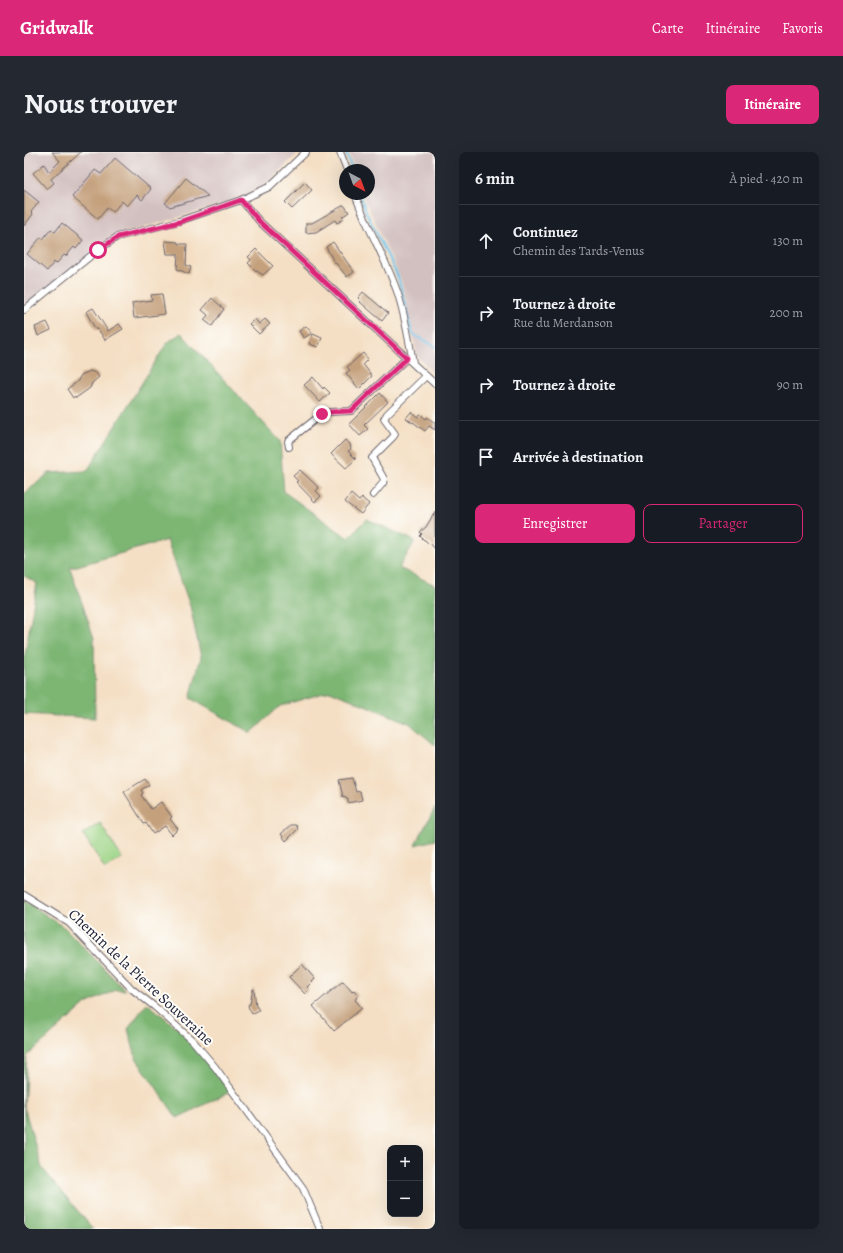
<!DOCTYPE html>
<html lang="fr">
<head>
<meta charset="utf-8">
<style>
  :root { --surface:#171b24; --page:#242831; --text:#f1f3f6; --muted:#9ea1a6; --line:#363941; --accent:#db2777 }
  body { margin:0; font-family:Alegreya,serif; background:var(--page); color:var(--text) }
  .controls { position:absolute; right:12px; bottom:12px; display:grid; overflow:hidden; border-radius:8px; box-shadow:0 4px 16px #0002 }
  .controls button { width:36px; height:36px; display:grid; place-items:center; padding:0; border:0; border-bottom:1px solid var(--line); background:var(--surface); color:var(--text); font:20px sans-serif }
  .compass { position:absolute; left:315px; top:12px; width:36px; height:36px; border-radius:50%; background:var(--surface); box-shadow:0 4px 16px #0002; rotate:139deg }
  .stop { position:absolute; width:12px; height:12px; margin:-9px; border:3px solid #db2777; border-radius:50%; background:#fff }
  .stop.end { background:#db2777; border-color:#fff; box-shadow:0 1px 4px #0008 }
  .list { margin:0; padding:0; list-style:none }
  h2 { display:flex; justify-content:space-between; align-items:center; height:52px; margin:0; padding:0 16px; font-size:17px }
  h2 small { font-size:13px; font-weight:400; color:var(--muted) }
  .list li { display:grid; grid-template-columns:26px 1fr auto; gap:12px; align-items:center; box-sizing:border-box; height:72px; padding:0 16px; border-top:1px solid var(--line) }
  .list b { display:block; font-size:15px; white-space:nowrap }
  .list p { margin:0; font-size:13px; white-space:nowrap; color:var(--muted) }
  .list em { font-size:13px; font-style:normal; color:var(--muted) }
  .actions { display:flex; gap:8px; padding:12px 16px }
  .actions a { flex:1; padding:9px 0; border:1px solid var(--accent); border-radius:8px; text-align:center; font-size:14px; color:var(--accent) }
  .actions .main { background:var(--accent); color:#fff }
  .icon { flex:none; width:22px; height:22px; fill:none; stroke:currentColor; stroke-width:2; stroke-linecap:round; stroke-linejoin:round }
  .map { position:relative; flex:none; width:411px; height:1077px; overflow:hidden; border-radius:8px }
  header { display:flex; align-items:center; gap:24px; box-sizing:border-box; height:56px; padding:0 20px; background:var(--accent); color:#fff }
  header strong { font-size:19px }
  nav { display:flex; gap:22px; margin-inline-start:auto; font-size:14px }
  .intro { display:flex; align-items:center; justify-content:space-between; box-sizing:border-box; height:96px; padding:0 24px }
  h1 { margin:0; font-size:28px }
  .button { padding:10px 18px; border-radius:8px; background:var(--accent); color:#fff; font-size:14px; font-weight:700 }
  main { display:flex; gap:24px; padding:0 24px }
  aside { flex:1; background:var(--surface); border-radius:8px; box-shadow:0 4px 16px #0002 }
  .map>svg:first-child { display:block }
  .industrial { fill:#d2bfbf }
  .green { fill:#9cd486; stroke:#5f7b60 }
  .forest { fill:#7db673; stroke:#506c57 }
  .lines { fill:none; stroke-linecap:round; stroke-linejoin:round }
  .stream { stroke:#6ec2ea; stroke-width:2.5 }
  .building { fill:#c4a07d }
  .street-casing { stroke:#6c646b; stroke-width:8 }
  .street { stroke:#fff; stroke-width:6 }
  .route { stroke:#db2777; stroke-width:5 }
  .labels { text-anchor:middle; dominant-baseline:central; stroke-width:4; stroke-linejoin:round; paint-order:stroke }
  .street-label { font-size:15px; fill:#22223b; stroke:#fdfcf7 }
</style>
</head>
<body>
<header>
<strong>Gridwalk</strong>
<nav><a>Carte</a><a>Itinéraire</a><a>Favoris</a></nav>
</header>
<div class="intro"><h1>Nous trouver</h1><a class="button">Itinéraire</a></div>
<main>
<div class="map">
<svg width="411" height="1077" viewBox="0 0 411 1077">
  <rect width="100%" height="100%" fill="#fdfcf7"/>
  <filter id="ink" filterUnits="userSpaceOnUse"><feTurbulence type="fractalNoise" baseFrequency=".025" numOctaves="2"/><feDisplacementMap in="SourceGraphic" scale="8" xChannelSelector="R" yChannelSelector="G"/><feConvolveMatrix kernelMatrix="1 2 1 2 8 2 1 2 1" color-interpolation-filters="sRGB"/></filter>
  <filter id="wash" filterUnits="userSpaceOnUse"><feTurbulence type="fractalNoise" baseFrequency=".012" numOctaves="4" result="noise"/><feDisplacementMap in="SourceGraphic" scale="16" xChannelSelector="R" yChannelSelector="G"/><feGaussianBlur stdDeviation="0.9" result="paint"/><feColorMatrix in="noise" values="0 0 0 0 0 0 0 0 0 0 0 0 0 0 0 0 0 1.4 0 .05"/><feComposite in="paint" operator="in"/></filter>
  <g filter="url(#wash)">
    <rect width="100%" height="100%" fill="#f4dfc4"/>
    <g class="industrial">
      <path d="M0,0H275L241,33L203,51L91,84L0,156Z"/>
      <path d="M325,0H411V223L393,204L377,127L340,46L339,42H345V18H331Z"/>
    </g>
    <path class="green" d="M76,671L98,706L81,717L59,682Z"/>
    <g class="forest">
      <path d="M157,181L256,289L260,340L324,386L343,367L391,389L375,416L411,433V593L385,571L306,539L256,554L227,581L166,546L177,505L166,454L143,388L46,416L70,486L71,566L0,562V508L13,431L0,424V342L25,321L63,319L143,191Z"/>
      <path d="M411,656V688L391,693Z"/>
      <path d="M0,748L41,776L101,838H92L62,852L3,904L0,955L18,1016L69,1077H0Z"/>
      <path d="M123,851L169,889L206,940L153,966L112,906L104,877Z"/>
    </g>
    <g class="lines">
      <g class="stream">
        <path d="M322,0L328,18"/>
        <path d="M336,42L342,60L374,125L388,182L411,194"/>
      </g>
    </g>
    <g id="blocks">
      <g class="building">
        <path d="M28,0H57L27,27L30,31L23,37L9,21L20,12L25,20L36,9Z"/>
        <path d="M91,6L127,37L118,48L113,43L103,54L98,49L89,60L83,56L74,67L48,45L71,18L77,22Z"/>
        <path d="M162,26L184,44L146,55L141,51Z"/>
        <path d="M281,30L288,38L268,57L261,50Z"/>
        <path d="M0,38L15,50L7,60L9,62L0,74Z"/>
        <path d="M320,53L325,60L318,65L320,67L313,71L311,68L292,80L282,81V71H288Z"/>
        <path d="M38,71L59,88L52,97L50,95L42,104L40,103L32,112L30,110L23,119L3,102L17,85L19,87L27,77L31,80Z"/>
        <path d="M141,89L154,90V92H163L162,113L167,115L165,122L153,117L154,102H143Z"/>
        <path d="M309,90L330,120L323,125L311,110H310L302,95Z"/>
        <path d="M232,97L249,114L239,123L231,118L224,111L227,108L224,105Z"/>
        <path d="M339,140L364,161L358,169L336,150L337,149L334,146Z"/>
        <path d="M138,142L141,162L110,166L108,151L128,148L127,143Z"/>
        <path d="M188,146L200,157L188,174L180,168L184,163L178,158Z"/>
        <path d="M69,156L84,179L95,172L99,177L81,188L74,177L72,178L62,160Z"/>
        <path d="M231,167L235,172L241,167L246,172L235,182L225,172Z"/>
        <path d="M23,170L27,178L14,184L11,175Z"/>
        <path d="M282,174L288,181L280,186L275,179Z"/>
        <path d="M289,182L298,186L294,195L285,192Z"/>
        <path d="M339,201L344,207L339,212L348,224L335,237L322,221L326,218L323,215Z"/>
        <path d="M66,219L72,221L75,225L68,231L66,236L52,246L51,244L49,246L43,237L53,230L57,223Z"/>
        <path d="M289,225L299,237L300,235L306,241L296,250L280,233Z"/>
        <path d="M356,241L364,250L340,273L344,277L336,284L325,272Z"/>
        <path d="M387,260L394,265L396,262L402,267L403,265L411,271V278L405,274L401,279L389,270V271L382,266Z"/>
        <path d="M321,288L326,292L327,297L324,299L332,307L322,316L307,302Z"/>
        <path d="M276,318L295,336L292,339L297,344L291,350L272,330L274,329L269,324Z"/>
        <path d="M327,342L335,349L338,346L345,352L337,362L321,350Z"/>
        <path d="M411,360V397L406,391L405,392L401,388H400L396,384L398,382L396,380L402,375Z"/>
        <path d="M328,626L332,640L336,639L338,648L324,651V647H322L321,644L319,645L315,628Z"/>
        <path d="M121,627L125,633L117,638L119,641L117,643L127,657L137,650L148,665L146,667L154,677L148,683L141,674L129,682L122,671L120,672L100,640Z"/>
        <path d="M267,673H272L274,677L262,689L257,682Z"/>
        <path d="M278,812L291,827L283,835L285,837L281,842L265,825Z"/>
        <path d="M319,829L328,840L330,838L334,843L331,848L338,856L310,879L289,854Z"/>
        <path d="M229,837H230L232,854L235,858L228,862L225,857L224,853L226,852Z"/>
      </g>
    </g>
  </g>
  <g filter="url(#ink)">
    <use href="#blocks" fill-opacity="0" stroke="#6c646b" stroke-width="1"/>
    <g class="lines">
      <defs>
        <g id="street">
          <path d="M316,0L323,18"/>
          <path d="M331,42C343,76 362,107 374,142C381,164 385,188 389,211"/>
          <path d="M217,48L236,70L411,232"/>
          <path d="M0,158L74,98L93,85L155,69L217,48L245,35L282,0"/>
          <path d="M265,295L264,289L298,262L306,260L327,259L383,206"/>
          <path d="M349,343L359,331L360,327L348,306L369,285L371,282L360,267L363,262L402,224"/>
          <path d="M0,743L45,771L108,837L131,855L169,889L191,915L279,1036L296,1077"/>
        </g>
      </defs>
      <use href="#street" class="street-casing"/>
      <use href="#street" class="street"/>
    </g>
  </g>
  <g class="lines" filter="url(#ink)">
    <path class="route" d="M74,98L94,85L155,70L217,48L236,70L383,206L327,259L306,260L298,262"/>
  </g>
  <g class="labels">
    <g class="street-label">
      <text transform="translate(117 825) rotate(43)">Chemin de la Pierre Souveraine</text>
    </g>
  </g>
</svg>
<div class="controls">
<button>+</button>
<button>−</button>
</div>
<svg class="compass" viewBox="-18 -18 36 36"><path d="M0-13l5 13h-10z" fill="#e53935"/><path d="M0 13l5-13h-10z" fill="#9ea1a6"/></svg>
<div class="stop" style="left:74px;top:98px"></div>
<div class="stop end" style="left:298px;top:262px"></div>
</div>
<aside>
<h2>6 min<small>À pied · 420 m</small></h2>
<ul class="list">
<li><svg class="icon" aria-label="ahead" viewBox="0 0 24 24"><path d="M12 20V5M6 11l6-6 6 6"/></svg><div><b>Continuez</b><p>Chemin des Tards-Venus</p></div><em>130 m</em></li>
<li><svg class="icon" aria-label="right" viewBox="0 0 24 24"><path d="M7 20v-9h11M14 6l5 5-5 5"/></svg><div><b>Tournez à droite</b><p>Rue du Merdanson</p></div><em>200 m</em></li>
<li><svg class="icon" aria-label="right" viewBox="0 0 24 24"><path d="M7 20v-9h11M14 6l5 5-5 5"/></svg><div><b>Tournez à droite</b></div><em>90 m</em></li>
<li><svg class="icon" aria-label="arrive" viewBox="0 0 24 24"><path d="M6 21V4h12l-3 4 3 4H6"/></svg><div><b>Arrivée à destination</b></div></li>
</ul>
<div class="actions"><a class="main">Enregistrer</a><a>Partager</a></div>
</aside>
</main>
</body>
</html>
